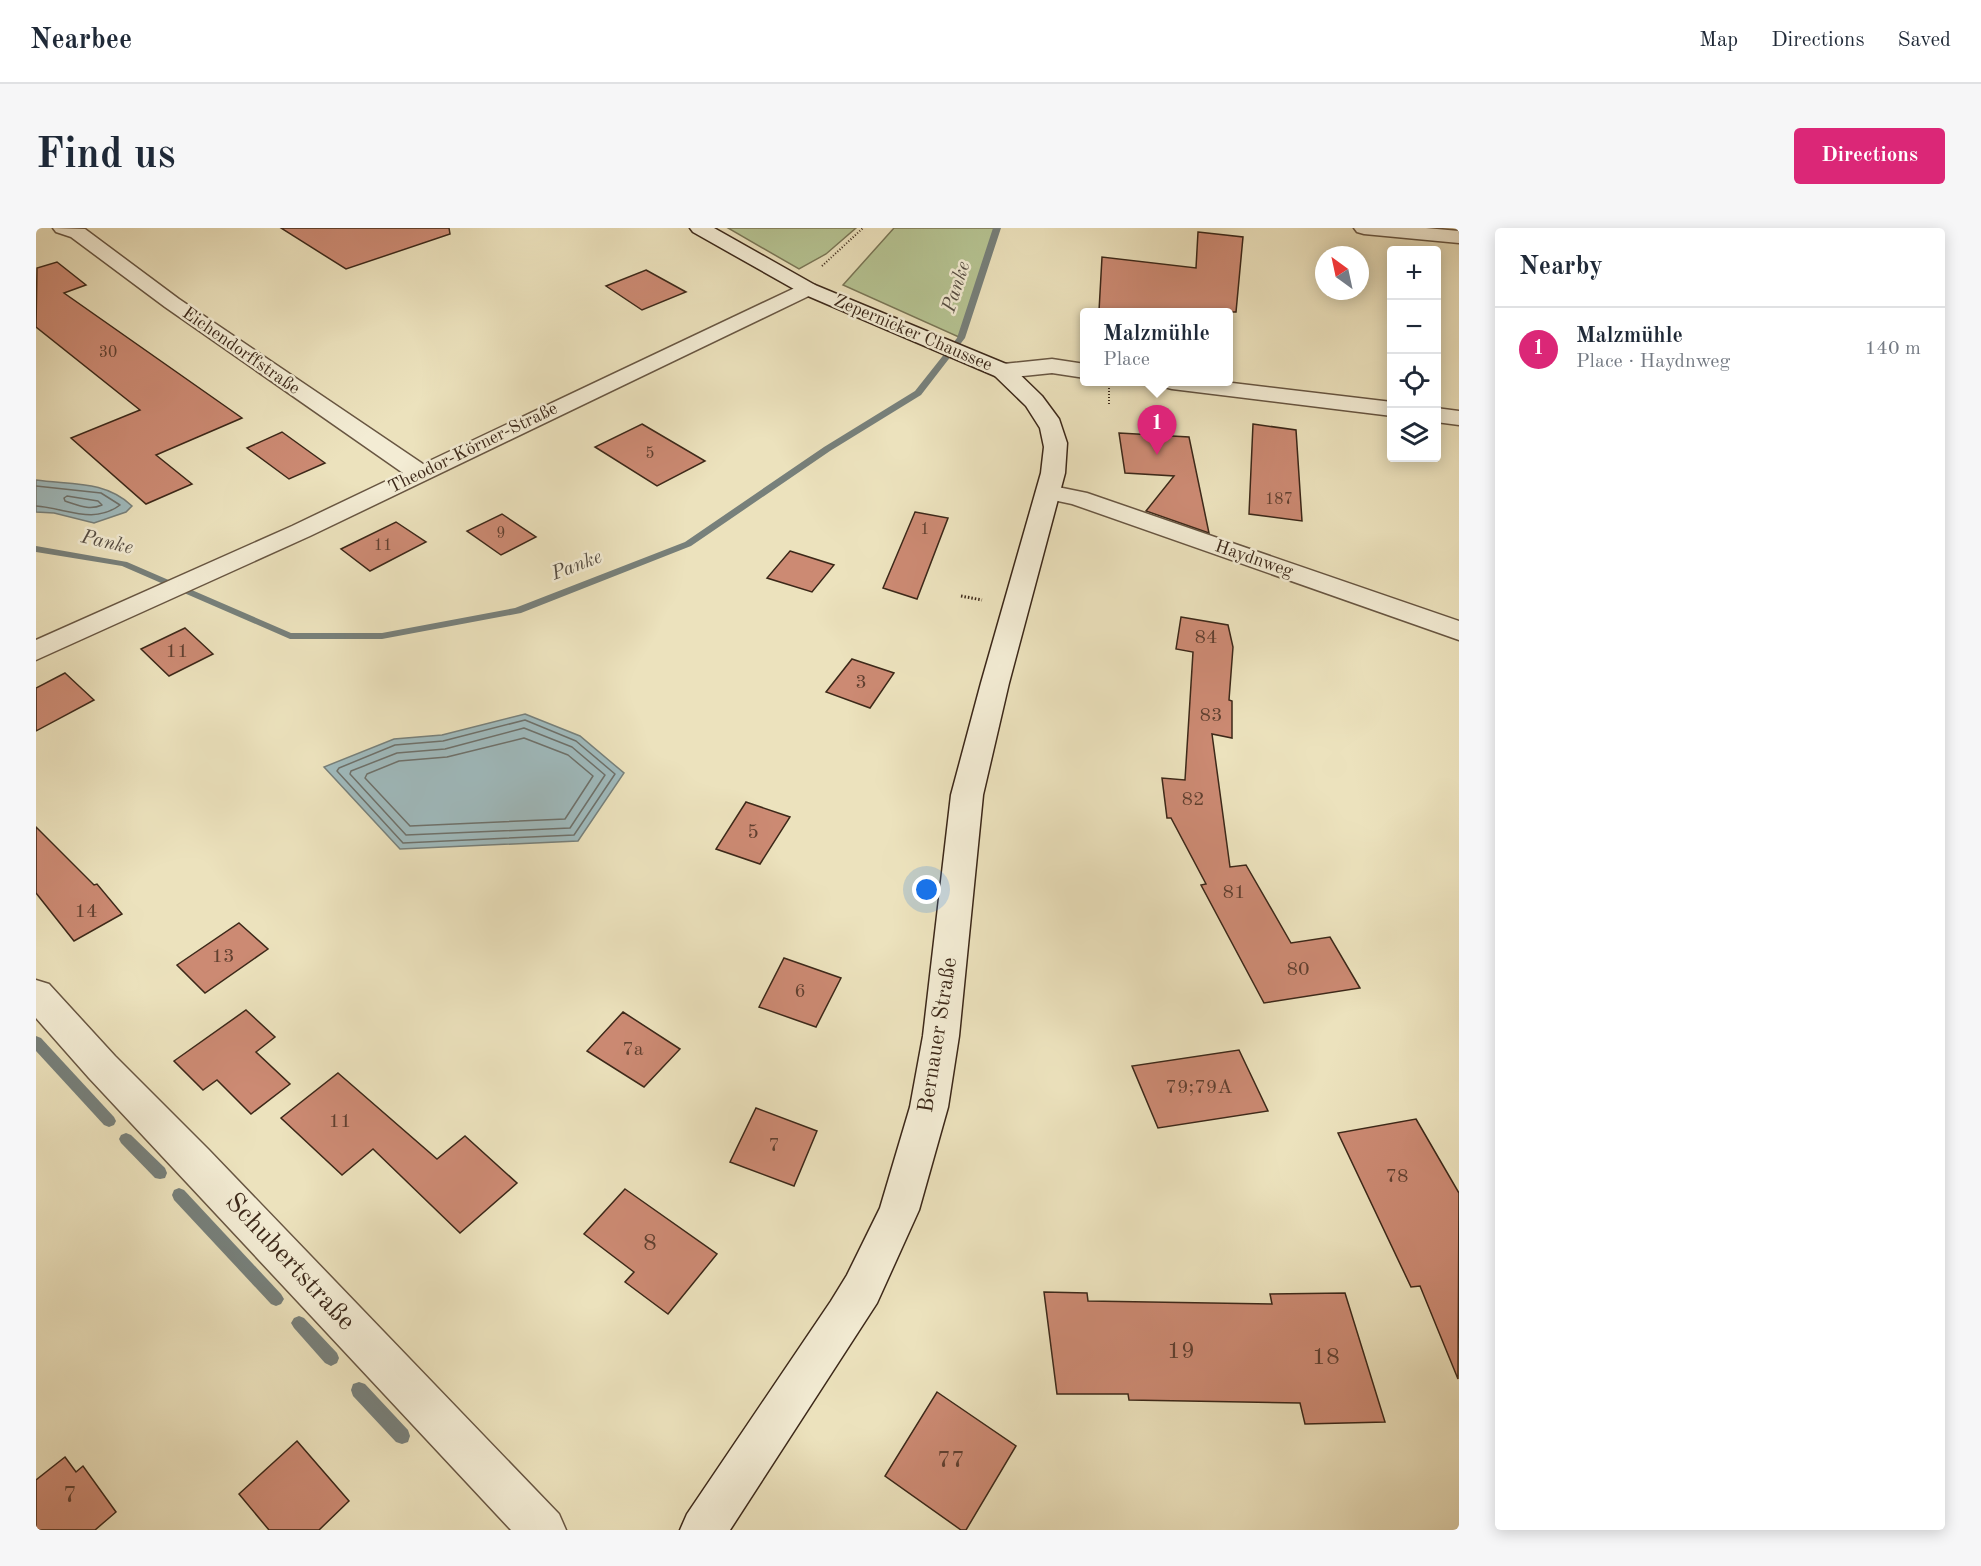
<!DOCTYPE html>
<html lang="en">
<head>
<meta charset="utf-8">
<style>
  :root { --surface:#fff; --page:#f6f6f7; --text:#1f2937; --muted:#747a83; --line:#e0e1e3; --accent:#db2777 }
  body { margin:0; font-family:"Old Standard TT",serif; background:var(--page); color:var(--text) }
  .controls { position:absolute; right:18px; top:18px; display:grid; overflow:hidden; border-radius:6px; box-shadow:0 3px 15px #0003 }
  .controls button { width:54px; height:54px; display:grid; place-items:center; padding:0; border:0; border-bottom:2px solid var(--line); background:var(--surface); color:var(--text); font:30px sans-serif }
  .compass { position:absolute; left:1279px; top:18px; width:54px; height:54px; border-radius:50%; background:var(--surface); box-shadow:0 3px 15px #0003; rotate:327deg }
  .you { position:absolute; left:891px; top:662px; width:21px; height:21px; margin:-15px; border:4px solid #fff; border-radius:50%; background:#1a73e8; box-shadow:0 0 0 9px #1a73e833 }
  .badge { display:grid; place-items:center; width:39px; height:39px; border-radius:50%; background:var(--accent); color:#fff; font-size:20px; font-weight:700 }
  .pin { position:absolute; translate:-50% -50px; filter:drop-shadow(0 2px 3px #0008) }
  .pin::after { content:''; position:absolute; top:32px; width:21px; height:18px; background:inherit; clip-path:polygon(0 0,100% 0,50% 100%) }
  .popup { position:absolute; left:1044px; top:80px; width:153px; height:78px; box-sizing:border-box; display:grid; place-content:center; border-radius:6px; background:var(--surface); filter:drop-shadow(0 2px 4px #0005); font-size:20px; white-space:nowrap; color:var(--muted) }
  .popup b { font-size:22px; color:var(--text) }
  .popup::after { content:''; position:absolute; left:50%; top:100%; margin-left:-12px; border:12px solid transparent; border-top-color:var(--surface) }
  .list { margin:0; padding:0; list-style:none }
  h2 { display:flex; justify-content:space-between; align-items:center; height:78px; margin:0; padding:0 24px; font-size:26px }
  h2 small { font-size:20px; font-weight:400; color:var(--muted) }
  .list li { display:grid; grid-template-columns:39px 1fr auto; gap:18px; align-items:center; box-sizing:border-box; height:84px; padding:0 24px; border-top:2px solid var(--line) }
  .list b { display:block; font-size:22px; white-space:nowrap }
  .list p { margin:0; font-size:20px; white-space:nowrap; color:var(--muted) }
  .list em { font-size:20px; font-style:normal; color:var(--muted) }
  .icon { flex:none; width:33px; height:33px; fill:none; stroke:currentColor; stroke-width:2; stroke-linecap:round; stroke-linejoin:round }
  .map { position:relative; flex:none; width:1423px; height:1302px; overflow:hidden; border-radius:6px }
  header { display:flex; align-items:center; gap:36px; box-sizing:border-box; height:84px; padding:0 30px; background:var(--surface); border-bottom:2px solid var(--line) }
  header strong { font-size:28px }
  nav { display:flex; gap:33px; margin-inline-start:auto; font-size:21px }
  .intro { display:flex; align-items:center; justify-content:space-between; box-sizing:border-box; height:144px; padding:0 36px }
  h1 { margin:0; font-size:42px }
  .button { padding:15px 27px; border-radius:6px; background:var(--accent); color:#fff; font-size:21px; font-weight:700 }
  main { display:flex; gap:36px; padding:0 36px }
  aside { flex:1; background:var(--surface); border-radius:6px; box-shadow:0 3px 15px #0003 }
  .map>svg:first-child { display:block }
  .green { fill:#b6c493; stroke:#797656; stroke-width:1.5 }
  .water { fill:#9fbabd; stroke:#77807b; stroke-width:1.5 }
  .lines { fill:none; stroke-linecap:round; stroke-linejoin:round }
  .shore { stroke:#6e716b; stroke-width:1.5 }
  .stream { fill:#77807b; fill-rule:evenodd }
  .building { fill:#cc8a73; stroke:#3c2819; stroke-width:1.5 }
  .minor-casing { stroke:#685642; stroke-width:3 }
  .secondary-casing { stroke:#3c2819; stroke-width:3 }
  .path-far1 { stroke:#3c2819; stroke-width:2; stroke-dasharray:1 2; stroke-linecap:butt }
  .path { stroke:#3c2819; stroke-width:3; stroke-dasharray:1.5 2; stroke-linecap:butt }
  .minor { fill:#f3ecd4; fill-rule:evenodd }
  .secondary { fill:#f3ecd4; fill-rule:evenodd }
  .labels { text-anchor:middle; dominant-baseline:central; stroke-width:5; stroke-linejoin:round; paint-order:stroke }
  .far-number-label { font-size:16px; fill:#604030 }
  .far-street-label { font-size:18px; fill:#3c2819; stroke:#f3ecd4 }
  .far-water-label { font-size:20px; font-style:italic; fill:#554c42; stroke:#f3ecd4 }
  .number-label { font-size:20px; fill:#604030 }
  .street-label { font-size:22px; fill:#3c2819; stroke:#f3ecd4 }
  .near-number-label { font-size:24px; fill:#604030 }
  .near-street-label { font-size:27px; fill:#3c2819; stroke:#f3ecd4 }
</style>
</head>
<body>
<header>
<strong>Nearbee</strong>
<nav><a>Map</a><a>Directions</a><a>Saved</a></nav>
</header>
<div class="intro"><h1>Find us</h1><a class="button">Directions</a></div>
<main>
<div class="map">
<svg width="1423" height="1302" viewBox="0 0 1423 1302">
  <rect width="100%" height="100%" fill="#ece2bd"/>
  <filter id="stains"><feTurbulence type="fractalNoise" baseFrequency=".00333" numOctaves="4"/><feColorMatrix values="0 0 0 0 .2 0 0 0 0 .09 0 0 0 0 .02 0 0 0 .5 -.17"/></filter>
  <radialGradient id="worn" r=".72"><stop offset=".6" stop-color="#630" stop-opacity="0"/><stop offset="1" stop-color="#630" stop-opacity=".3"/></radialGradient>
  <g class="green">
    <path d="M692,0H820L790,26L763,41Z"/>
    <path d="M858,0H961L925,110L807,57Z"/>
  </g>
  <g class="water">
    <path d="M0,252C34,257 69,252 96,278L90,284L58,295L18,285L0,284Z"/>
    <path d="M489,486L544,508L588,545L542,613L364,621L288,539L358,511L406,507Z"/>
  </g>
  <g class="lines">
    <g class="shore">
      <path d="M0,258L65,265L84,277C57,297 30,280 0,278"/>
      <path d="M31,268L62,273L66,277C53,283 42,277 29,273L28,270Z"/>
      <path d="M489,492L540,513L579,546L538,607L367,615L301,543L303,540L359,517L407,513Z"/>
      <path d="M488,500L536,519L569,547L534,600L370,607L314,546L315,543L361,525L409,521Z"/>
      <path d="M488,510L532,527L557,548L529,591L374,598L329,550L331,546L363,533L411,529Z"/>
    </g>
    <g class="stream">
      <path d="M957,0H965L929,110L885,167L794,223L655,318L485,385L346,411H254L86,338L0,324V318L91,334L255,405H346L479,380L649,314L788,219L879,163L921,110Z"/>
      <path d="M0,808L5,810L78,889L80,893L78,897L73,899L68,897L0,823Z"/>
      <path d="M90,905L95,907L129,940L131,945L129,950L124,951L119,950L85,915L83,911L85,907Z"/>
      <path d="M143,960L148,962L245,1066L248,1071L245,1076L240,1078L235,1076L138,972L136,967L138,962Z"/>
      <path d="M263,1088L268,1090L301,1125L303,1130L301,1135L295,1138L289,1135L258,1100L255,1095L258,1090Z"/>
      <path d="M323,1154L329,1156L372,1202L374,1208L372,1214L366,1216L360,1214L317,1168L315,1162L317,1156Z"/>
    </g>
  </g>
  <g class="building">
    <path d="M245,0H413L414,6L310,41Z"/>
    <path d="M1162,4L1207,9L1200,84L1063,83L1066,29L1160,40Z"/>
    <path d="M21,34L50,57L28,65L206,190L120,227L156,256L110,276L35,210L104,182L0,99L1,40Z"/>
    <path d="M610,42L650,64L606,82L570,58Z"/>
    <path d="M606,196L669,233L621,258L559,219Z"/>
    <path d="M1217,196L1260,202L1266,293L1213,286Z"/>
    <path d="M246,204L289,235L253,251L211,220Z"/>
    <path d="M1083,205L1153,209L1173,305L1110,283L1138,248L1089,245Z"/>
    <path d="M879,284L912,290L881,371L847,360Z"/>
    <path d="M466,286L500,309L465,327L431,303Z"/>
    <path d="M360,294L390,314L334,343L305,321Z"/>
    <path d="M754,323L798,337L776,364L731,350Z"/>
    <path d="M1145,389L1192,397L1197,419L1193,472L1196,473V510L1176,506L1194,639L1210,637L1255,715L1294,709L1324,760L1228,775L1165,657L1170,656L1135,590H1131L1126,550L1149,552L1157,424L1140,421Z"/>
    <path d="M149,400L177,426L133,448L105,421Z"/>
    <path d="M816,431L858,445L834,480L790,464Z"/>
    <path d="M29,445L58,472L0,503V460Z"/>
    <path d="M710,574L754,589L724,636L680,621Z"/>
    <path d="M0,599L58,657L61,656L86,686L38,713L0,665Z"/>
    <path d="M203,695L232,721L169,765L141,737Z"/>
    <path d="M748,730L805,750L780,799L723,779Z"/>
    <path d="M210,782L239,809L220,824L254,856L215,886L181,852L167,862L138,833Z"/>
    <path d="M587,784L644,821L608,859L551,823Z"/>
    <path d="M1203,822L1232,883L1122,900L1096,838Z"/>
    <path d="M302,845L401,931L429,908L481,955L424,1005L337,921L306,947L245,890Z"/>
    <path d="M720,880L781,903L758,958L694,934Z"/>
    <path d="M1380,891L1423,965L1422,1151L1384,1058L1375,1059L1302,905Z"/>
    <path d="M589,961L681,1026L632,1086L589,1054L598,1044L548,1006Z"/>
    <path d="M1008,1064L1051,1065L1052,1073L1236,1076L1234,1066L1309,1065L1349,1194L1269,1196L1264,1175L1093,1172L1092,1166H1021Z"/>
    <path d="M901,1164L980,1218L930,1302H925L849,1248Z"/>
    <path d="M261,1213L313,1273L283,1302H233L203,1266Z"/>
    <path d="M29,1229L40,1244L47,1238L80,1284L59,1302H0V1252Z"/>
  </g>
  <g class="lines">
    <defs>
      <g id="minor">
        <path d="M17,0L49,1L143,71L387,236L765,57L772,55L779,57L782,61L779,65L274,308L0,432V412L256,298L367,245L129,79L35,9L20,4Z"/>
        <path d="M1318,0H1390L1423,3V15L1328,6L1321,4Z"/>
        <path d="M1016,131L1049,136V150L1016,145L967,150L959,148L956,143L959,138L967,136Z"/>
        <path d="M1125,154H1188L1356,174V188L1136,161L1128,159Z"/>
        <path d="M1400,180L1423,183V197L1400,194Z"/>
        <path d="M1012,257L1051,265L1423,393V412L1036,276L1003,269L1000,264L1003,259Z"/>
        <path d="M0,752L13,756L79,828L173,922L523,1286L530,1302H475L53,850L0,790Z"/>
      </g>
      <path id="secondary" d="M654,0H678L779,57L975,138L1006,168L1023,191L1031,215L1029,245L973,455L947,567L923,808L912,879L883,982L841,1075L694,1302H644L651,1286L795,1073L811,1047L844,980L874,879L887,808L915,567L945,455L1005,245L1008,219L1004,200L990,178L959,148L765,65L657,4Z"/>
    </defs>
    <use href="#minor" class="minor-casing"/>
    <use href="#secondary" class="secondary-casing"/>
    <g class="path-far1">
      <path d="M786,38L827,0"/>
      <path d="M1073,154V177"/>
    </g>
    <path class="path" d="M925,368L946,372"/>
    <use href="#minor" class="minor"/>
    <use href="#secondary" class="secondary"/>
  </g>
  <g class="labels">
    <g class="far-number-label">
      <text x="72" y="125">30</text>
      <text x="614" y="226">5</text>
      <text x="1243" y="272">187</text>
      <text x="889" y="302">1</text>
      <text x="465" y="306">9</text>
      <text x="347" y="318">11</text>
    </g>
    <g class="far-street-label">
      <text transform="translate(877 105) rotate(23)">Zepernicker Chaussee</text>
      <text transform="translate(205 123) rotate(35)">Eichendorffstraße</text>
      <text transform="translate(437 220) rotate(-26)">Theodor-Körner-Straße</text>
      <text transform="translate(1218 331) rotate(19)">Haydnweg</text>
    </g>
    <g class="far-water-label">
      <text transform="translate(921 59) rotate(-72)">Panke</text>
      <text transform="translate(71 315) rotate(13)">Panke</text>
      <text transform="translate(541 338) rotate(-21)">Panke</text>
    </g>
    <g class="number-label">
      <text x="1170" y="410">84</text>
      <text x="141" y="424">11</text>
      <text x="825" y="455">3</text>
      <text x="1175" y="488">83</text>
      <text x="1157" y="572">82</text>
      <text x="717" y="605">5</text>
      <text x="1198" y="665">81</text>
      <text x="50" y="684">14</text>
      <text x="187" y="729">13</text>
      <text x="1262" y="742">80</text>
      <text x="764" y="764">6</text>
      <text x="597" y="822">7a</text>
      <text x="1163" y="860">79;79A</text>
      <text x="304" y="894">11</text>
      <text x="738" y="918">7</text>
      <text x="1361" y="949">78</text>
    </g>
    <g class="street-label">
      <text transform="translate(902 807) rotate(-81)">Bernauer Straße</text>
    </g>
    <g class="near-number-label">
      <text x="614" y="1016">8</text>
      <text x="1145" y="1124">19</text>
      <text x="1290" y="1130">18</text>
      <text x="915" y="1233">77</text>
      <text x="34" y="1268">7</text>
    </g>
    <g class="near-street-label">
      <text transform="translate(254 1034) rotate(47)">Schubertstraße</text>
    </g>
  </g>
  <rect width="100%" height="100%" filter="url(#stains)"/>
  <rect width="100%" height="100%" fill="url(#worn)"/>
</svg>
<div class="controls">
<button>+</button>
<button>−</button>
<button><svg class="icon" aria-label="locate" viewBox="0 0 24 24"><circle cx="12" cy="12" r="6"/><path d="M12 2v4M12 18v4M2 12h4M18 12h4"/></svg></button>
<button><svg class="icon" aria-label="layers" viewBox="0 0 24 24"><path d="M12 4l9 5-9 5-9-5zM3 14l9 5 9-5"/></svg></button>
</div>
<svg class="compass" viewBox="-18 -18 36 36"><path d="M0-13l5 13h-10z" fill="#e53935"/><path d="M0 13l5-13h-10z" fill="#747a83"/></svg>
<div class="you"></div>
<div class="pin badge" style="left:1121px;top:227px">1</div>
<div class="popup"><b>Malzmühle</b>Place</div>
</div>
<aside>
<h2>Nearby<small></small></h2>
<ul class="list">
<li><span class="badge">1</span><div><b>Malzmühle</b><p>Place · Haydnweg</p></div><em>140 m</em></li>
</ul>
</aside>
</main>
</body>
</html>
